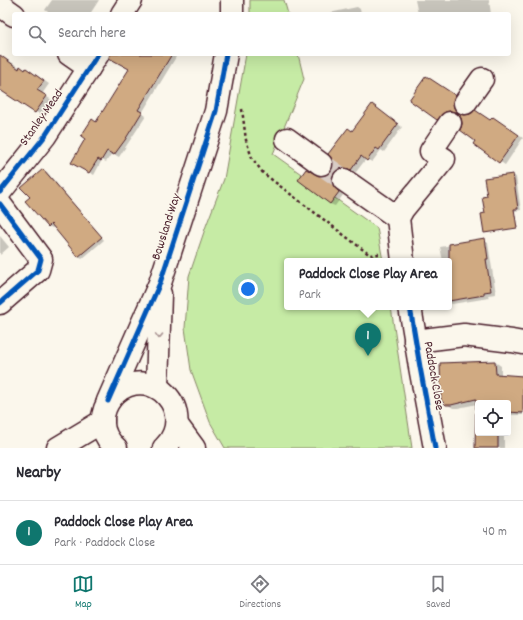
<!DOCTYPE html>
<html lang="en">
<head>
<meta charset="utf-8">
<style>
  :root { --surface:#fff; --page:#f7f7f7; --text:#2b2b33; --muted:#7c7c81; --line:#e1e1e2; --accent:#0f766e }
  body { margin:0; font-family:Dekko,sans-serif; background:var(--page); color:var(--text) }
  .controls { position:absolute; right:12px; bottom:12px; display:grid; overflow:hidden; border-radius:4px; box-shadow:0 4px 16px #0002 }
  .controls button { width:36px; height:36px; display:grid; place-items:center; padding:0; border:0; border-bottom:1px solid var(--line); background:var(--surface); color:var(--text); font:20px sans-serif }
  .you { position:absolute; left:248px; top:289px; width:14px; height:14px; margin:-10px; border:3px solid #fff; border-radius:50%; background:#1a73e8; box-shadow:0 0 0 6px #1a73e833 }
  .badge { display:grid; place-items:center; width:26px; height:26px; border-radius:50%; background:var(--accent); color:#fff; font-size:13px; font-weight:700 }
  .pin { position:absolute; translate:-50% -33px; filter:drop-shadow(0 1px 2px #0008) }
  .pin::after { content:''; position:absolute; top:21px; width:14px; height:12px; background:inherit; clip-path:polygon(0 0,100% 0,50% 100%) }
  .popup { position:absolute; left:284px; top:258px; width:168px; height:52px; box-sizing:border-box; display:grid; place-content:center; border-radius:4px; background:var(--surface); filter:drop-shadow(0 1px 3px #0005); font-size:13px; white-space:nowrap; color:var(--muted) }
  .popup b { font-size:15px; color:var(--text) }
  .popup::after { content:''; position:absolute; left:50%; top:100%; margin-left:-8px; border:8px solid transparent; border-top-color:var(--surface) }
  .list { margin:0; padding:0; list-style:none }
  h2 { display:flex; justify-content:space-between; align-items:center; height:52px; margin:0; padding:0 16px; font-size:17px }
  h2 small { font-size:13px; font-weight:400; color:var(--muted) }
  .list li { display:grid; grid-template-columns:26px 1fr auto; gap:12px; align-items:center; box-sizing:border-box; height:64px; padding:0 16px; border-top:1px solid var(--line) }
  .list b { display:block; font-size:15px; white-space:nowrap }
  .list p { margin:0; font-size:13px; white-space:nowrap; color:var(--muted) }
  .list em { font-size:13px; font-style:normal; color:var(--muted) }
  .icon { flex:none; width:22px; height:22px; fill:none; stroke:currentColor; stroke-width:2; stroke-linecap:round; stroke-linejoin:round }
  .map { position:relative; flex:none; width:523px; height:448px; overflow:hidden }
  .search { position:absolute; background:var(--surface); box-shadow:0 4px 16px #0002; left:12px; right:12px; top:12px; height:44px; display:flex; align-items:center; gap:10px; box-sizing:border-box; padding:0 14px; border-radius:4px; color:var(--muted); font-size:15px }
  .sheet { height:116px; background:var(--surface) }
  nav { display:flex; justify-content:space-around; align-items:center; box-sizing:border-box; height:56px; border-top:1px solid var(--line); background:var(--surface); font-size:11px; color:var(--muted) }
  nav a { display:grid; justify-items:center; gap:2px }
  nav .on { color:var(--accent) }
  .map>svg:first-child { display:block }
  .green { fill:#c6eba5; stroke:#888568 }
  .shadow { fill:#0003 }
  .building { fill:#d0aa82; stroke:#4a1f2b }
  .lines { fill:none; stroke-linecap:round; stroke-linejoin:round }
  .minor-tunnel { stroke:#d8ccc5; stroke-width:22; stroke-dasharray:22 11; stroke-linecap:butt }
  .minor-casing { stroke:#4a1f2b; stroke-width:25 }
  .path { stroke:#4a1f2b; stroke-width:2.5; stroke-dasharray:3 3; stroke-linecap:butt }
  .minor { stroke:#fbf7ec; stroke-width:22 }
  .cycleway-casing { stroke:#fbf7ec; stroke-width:8 }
  .cycleway { stroke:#0057b8; stroke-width:5 }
  .oneway { stroke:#ab9695 }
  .labels { text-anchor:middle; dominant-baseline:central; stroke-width:3; stroke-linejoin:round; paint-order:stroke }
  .street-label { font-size:13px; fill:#4a1f2b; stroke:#fbf7ec }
</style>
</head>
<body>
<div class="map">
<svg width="523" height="448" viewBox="0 0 523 448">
  <rect width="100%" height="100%" fill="#fbf7ec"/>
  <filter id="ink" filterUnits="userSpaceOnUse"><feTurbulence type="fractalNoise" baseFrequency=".025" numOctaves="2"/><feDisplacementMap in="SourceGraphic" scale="8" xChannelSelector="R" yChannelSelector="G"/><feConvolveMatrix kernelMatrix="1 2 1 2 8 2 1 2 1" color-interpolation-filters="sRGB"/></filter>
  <g filter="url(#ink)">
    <g class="green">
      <path d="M250,0H284L288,14H250Z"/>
      <path d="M246,54H298L304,79L273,154L377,228L383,261H287V307H391L412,448H225L210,422L191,370L185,328L189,276L206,226L224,179Z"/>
    </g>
    <g class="shadow">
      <path d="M52,0H99L90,14H51L45,10Z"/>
      <path d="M415,0H489L491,14H418Z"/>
      <path d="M357,7L360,9L361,14H325Z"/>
      <path d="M114,54H171L176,57L142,113L146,116L119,157L112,153L106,162L102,160L94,175L73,162L130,69Z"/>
      <path d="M0,55L22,69L25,71L26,69L32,72L49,84L42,94L52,100L41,115L0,90Z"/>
      <path d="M427,77L459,99L457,104L458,111L462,116L491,121H497L523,138L505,165L474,144L477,141L463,124L462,117L457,113L450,114L442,122L438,119Z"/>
      <path d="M376,108L402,127L384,152L381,150L372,162L366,159L356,172L351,170L344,171L336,182L337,188L343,195L335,206L330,204L319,177H326L332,172L353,132Z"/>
      <path d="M43,170L47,172L104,240L82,259L79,257L54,227L52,228L48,226Z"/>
      <path d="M513,175L516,177L521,210L494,214Z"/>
      <path d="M0,236L9,247L0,255Z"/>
      <path d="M483,240L488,243L496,294L488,295L489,298L452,304L449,302V261H443L440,247Z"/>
      <path d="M495,362L501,366V376L523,377V415H508V403H478V433H504V448H476L477,404L458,408H453L447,404L441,364Z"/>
    </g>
    <g class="building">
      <path d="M110,54H172L138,110L142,112L125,140L114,155L107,151L101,161L98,159L89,173L71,163L85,139L81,136L92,119L96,122L129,69L109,58Z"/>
      <path d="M0,55L19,69L20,66L25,70L26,68L44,81L37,90L47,96L35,113L0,90Z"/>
      <path d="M426,76L455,95L453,101L454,108L458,113L463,115L470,114L475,110L490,120L493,117L519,135L499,163L473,144L475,141L460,130L462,124L461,118L457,113L451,111L445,112L437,120L409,100Z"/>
      <path d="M372,104L398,124L379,150L376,148L367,161L361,156L351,170L345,168L339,169L334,173L332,178L333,185L339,192L330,204L298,180L306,169L319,176H326L331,172L333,165L332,159L328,154L348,128L352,131Z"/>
      <path d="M43,169L102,237L78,257L51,224L48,227L25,201L30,197L21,188Z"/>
      <path d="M513,174L518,209H514L517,228L484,233L481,214L485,213L482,197L487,196L484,178Z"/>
      <path d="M485,238L488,259H486L491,291L484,292V295L449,301V244Z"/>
      <path d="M495,361L496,374L523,376V413L508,412V403H478V433H498V448H475L476,399L451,405H446L441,400L440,363Z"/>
    </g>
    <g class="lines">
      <path class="minor-tunnel" d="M321,164L344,180"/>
      <defs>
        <g id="minor">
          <path d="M232,0V14"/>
          <path d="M0,5L14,15"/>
          <path d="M122,14L131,0"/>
          <path d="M69,54L89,68"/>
          <path d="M465,103L482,79"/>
          <path d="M287,139L321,164"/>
          <path d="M344,180L398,218"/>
          <path d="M0,192L45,136L98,54"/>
          <path d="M0,204L41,259L38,270L0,303"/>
          <path d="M403,261L398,218L403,209L444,159L431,151L450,123"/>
          <path d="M410,307L420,367L435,448"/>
          <path d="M415,341L464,335L512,341L523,343"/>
          <path d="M157,387L160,294"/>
          <path d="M108,401L160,283L216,111L226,54"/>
          <path d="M177,425L194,448"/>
          <path d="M58,448L103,421"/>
          <path d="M116,448C80,417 125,363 162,391C169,397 175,406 176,415C178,427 173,440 164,448"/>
        </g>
      </defs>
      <use href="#minor" class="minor-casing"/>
      <path class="path" d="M242,109L246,140L252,158L263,173L370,255L379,254"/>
      <use href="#minor" class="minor"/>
      <defs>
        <g id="cycleway">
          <path d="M0,192L45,136L98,54"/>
          <path d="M0,204L41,259L38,270L0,303"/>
          <path d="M410,307L420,367L435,448"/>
          <path d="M108,401L160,283L216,111L226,54"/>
        </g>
      </defs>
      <use href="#cycleway" class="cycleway-casing"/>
      <use href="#cycleway" class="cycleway"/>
    </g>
    <defs><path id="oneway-chevron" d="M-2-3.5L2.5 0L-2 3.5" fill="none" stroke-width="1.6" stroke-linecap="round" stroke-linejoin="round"/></defs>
    <use class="oneway" href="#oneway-chevron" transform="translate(159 336) rotate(92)"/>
  </g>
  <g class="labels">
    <g class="street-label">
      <text transform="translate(42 118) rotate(-55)">Stanley Mead</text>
      <text transform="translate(167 227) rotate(-72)">Bowsland Way</text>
      <text transform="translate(433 376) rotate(80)">Paddock Close</text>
    </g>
  </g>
</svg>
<div class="controls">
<button><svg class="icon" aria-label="locate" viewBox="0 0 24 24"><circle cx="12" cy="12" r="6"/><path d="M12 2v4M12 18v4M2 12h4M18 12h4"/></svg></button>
</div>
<div class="you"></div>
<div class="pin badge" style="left:368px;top:356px">1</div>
<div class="popup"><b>Paddock Close Play Area</b>Park</div>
<div class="search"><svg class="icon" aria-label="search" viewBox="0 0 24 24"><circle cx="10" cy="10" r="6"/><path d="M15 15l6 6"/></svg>Search here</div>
</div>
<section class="sheet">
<h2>Nearby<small></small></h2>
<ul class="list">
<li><span class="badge">1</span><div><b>Paddock Close Play Area</b><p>Park · Paddock Close</p></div><em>40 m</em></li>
</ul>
</section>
<nav>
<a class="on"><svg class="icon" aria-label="map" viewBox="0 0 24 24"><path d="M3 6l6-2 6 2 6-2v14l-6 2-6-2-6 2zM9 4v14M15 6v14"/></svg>Map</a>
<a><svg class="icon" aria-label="directions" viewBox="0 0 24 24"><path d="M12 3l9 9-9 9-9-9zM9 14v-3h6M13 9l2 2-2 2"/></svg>Directions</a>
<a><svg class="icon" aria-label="saved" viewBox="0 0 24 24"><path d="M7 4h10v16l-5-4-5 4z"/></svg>Saved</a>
</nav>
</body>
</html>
